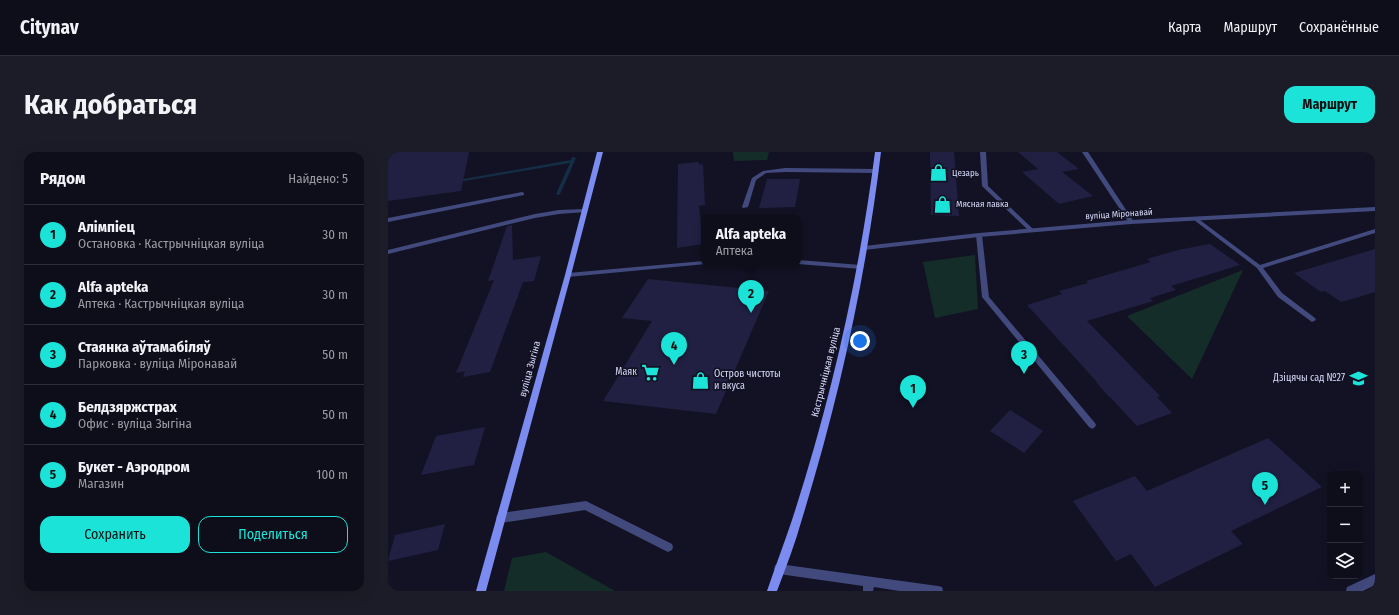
<!DOCTYPE html>
<html lang="ru">
<head>
<meta charset="utf-8">
<style>
  :root { --surface:#0e0e1b; --page:#1c1c28; --text:#f1f3f6; --muted:#9b9ca3; --line:#2e2e3a; --accent:#1ce3d7 }
  body { margin:0; font-family:"Fira Sans Condensed",sans-serif; background:var(--page); color:var(--text) }
  .controls { position:absolute; right:12px; bottom:12px; display:grid; overflow:hidden; border-radius:8px; box-shadow:0 4px 16px #0002 }
  .controls button { width:36px; height:36px; display:grid; place-items:center; padding:0; border:0; border-bottom:1px solid var(--line); background:var(--surface); color:var(--text); font:20px sans-serif }
  .you { position:absolute; left:472px; top:189px; width:14px; height:14px; margin:-10px; border:3px solid #fff; border-radius:50%; background:#1a73e8; box-shadow:0 0 0 6px #1a73e833 }
  .badge { display:grid; place-items:center; width:26px; height:26px; border-radius:50%; background:var(--accent); color:#111; font-size:13px; font-weight:700 }
  .pin { position:absolute; translate:-50% -33px; filter:drop-shadow(0 1px 2px #0008) }
  .pin::after { content:''; position:absolute; top:21px; width:14px; height:12px; background:inherit; clip-path:polygon(0 0,100% 0,50% 100%) }
  .popup { position:absolute; left:313px; top:63px; width:100px; height:52px; box-sizing:border-box; display:grid; place-content:center; border-radius:8px; background:var(--surface); filter:drop-shadow(0 1px 3px #0005); font-size:13px; white-space:nowrap; color:var(--muted) }
  .popup b { font-size:15px; color:var(--text) }
  .popup::after { content:''; position:absolute; left:50%; top:100%; margin-left:-8px; border:8px solid transparent; border-top-color:var(--surface) }
  .list { margin:0; padding:0; list-style:none }
  h2 { display:flex; justify-content:space-between; align-items:center; height:52px; margin:0; padding:0 16px; font-size:17px }
  h2 small { font-size:13px; font-weight:400; color:var(--muted) }
  .list li { display:grid; grid-template-columns:26px 1fr auto; gap:12px; align-items:center; box-sizing:border-box; height:60px; padding:0 16px; border-top:1px solid var(--line) }
  .list b { display:block; font-size:15px; white-space:nowrap }
  .list p { margin:0; font-size:13px; white-space:nowrap; color:var(--muted) }
  .list em { font-size:13px; font-style:normal; color:var(--muted) }
  .actions { display:flex; gap:8px; padding:12px 16px }
  .actions a { flex:1; padding:9px 0; border:1px solid var(--accent); border-radius:12px; text-align:center; font-size:14px; color:var(--accent) }
  .actions .main { background:var(--accent); color:#111 }
  .icon { flex:none; width:22px; height:22px; fill:none; stroke:currentColor; stroke-width:2; stroke-linecap:round; stroke-linejoin:round }
  .map { position:relative; flex:none; width:987px; height:439px; overflow:hidden; border-radius:12px }
  header { display:flex; align-items:center; gap:24px; box-sizing:border-box; height:56px; padding:0 20px; background:var(--surface); border-bottom:1px solid var(--line) }
  header strong { font-size:19px }
  nav { display:flex; gap:22px; margin-inline-start:auto; font-size:14px }
  .intro { display:flex; align-items:center; justify-content:space-between; box-sizing:border-box; height:96px; padding:0 24px }
  h1 { margin:0; font-size:28px }
  .button { padding:10px 18px; border-radius:12px; background:var(--accent); color:#111; font-size:14px; font-weight:700 }
  main { display:flex; gap:24px; padding:0 24px }
  aside { flex:1; background:var(--surface); border-radius:12px; box-shadow:0 4px 16px #0002 }
  .map>svg:first-child { display:block }
  .green { fill:#152d28 }
  .lines { fill:none; stroke-linecap:round; stroke-linejoin:round }
  .stream { fill:#142e45; fill-rule:evenodd }
  .building { fill:#212042 }
  .lane { fill:#42497d; fill-rule:evenodd }
  .street { fill:#42497d; fill-rule:evenodd }
  .secondary { fill:#7b8bef; fill-rule:evenodd }
  .labels { text-anchor:middle; dominant-baseline:central; stroke-width:3.5; stroke-linejoin:round; paint-order:stroke }
  .far-poi-label { font-size:9px; fill:#d9dafa; stroke:#121224; text-anchor:start }
  .far-street-label { font-size:9px; fill:#d9dafa; stroke:#121224 }
  .street-label { font-size:10px; fill:#d9dafa; stroke:#121224 }
  .poi-label { font-size:10px; fill:#d9dafa; stroke:#121224; text-anchor:end }
</style>
</head>
<body>
<header>
<strong>Citynav</strong>
<nav><a>Карта</a><a>Маршрут</a><a>Сохранённые</a></nav>
</header>
<div class="intro"><h1>Как добраться</h1><a class="button">Маршрут</a></div>
<main>
<aside>
<h2>Рядом<small>Найдено: 5</small></h2>
<ul class="list">
<li><span class="badge">1</span><div><b>Алімпіец</b><p>Остановка · Кастрычніцкая вуліца</p></div><em>30 m</em></li>
<li><span class="badge">2</span><div><b>Alfa apteka</b><p>Аптека · Кастрычніцкая вуліца</p></div><em>30 m</em></li>
<li><span class="badge">3</span><div><b>Стаянка аўтамабіляў</b><p>Парковка · вуліца Міронавай</p></div><em>50 m</em></li>
<li><span class="badge">4</span><div><b>Белдзяржстрах</b><p>Офис · вуліца Зыгіна</p></div><em>50 m</em></li>
<li><span class="badge">5</span><div><b>Букет - Аэродром</b><p>Магазин</p></div><em>100 m</em></li>
</ul>
<div class="actions"><a class="main">Сохранить</a><a>Поделиться</a></div>
</aside>
<div class="map">
<svg width="987" height="439" viewBox="0 0 987 439">
  <rect width="100%" height="100%" fill="#121224"/>
  <g class="green">
    <path d="M345,0H381L379,8L346,9Z"/>
    <path d="M587,103L590,157L547,166L535,110Z"/>
    <path d="M855,118L804,227L739,164Z"/>
    <path d="M158,400L227,439H116L124,406Z"/>
  </g>
  <g class="lines">
    <path class="stream" d="M184,5L188,6L172,42L170,43L168,42L182,11L70,30L68,29L70,28L183,8Z"/>
  </g>
  <g class="building">
    <path d="M0,0H81L73,39L0,49Z"/>
    <path d="M542,0H566L571,64L543,63Z"/>
    <path d="M630,0H669L691,17L674,20L705,44L671,52L634,20L650,17Z"/>
    <path d="M311,10V13L315,12L317,53L311,54L315,92L289,96L290,12Z"/>
    <path d="M379,27H412L407,55L371,56Z"/>
    <path d="M124,73L125,108L153,104L146,129L135,130L102,220L75,225L77,219L68,221L106,128L100,129L119,74Z"/>
    <path d="M822,92L852,113L783,134L788,138L762,146L765,149L699,169L772,244L769,245L784,261L749,274L722,245H721L708,230H709L639,153L674,142L671,139L700,131L698,129L763,110L759,107L790,98Z"/>
    <path d="M987,97V140L971,145L953,150L937,139L933,140L906,121Z"/>
    <path d="M260,127L381,139L328,262L215,249L264,169L234,166Z"/>
    <path d="M622,258L655,279L636,301L602,279Z"/>
    <path d="M97,275L86,313L33,323L48,284Z"/>
    <path d="M880,286L934,335L843,379L855,392L767,435L743,402L728,409L685,349L747,324L759,339Z"/>
    <path d="M57,372L50,398L0,409L7,383Z"/>
  </g>
  <g class="lines">
    <g class="lane">
      <path d="M592,0H598L600,34L645,77V79H641L594,34Z"/>
      <path d="M694,0H700L746,70L745,71H741Z"/>
      <path d="M397,16L488,17L491,19L488,21L397,20L378,21L368,28L360,55L355,56L354,55L364,26L375,19Z"/>
      <path d="M134,40L136,41V43L0,70V66Z"/>
      <path d="M808,65L872,113L987,77V81L875,116L894,141L927,166L928,168L924,170L890,145L869,116L806,68L805,67Z"/>
      <path d="M591,81L594,83L601,145L707,271L708,273L707,275L704,277L701,275L594,145L588,83Z"/>
      <path d="M410,108L473,113L476,115L473,117L410,112Z"/>
      <path d="M316,109V112H318L180,125L177,123L180,121Z"/>
      <path d="M198,349L284,392L285,395L284,398L280,400L276,398L197,358L113,371L109,369L108,366L109,363L113,361Z"/>
      <path d="M391,412L550,434L554,435L555,439H511L486,435L485,439H475V434L391,422L387,421L386,417L387,413Z"/>
      <path d="M987,422V433L975,439H958L959,435Z"/>
    </g>
    <g class="street">
      <path d="M987,55V59L743,72L591,85L476,98L473,96L476,94L591,81L743,68Z"/>
      <path d="M196,57L198,58V60L171,62L147,66L0,102V98L147,62L171,58Z"/>
    </g>
    <g class="secondary">
      <path d="M209,0H215L183,123L98,439H88L177,123Z"/>
      <path d="M487,0H493C478,125 451,247 414,367C407,392 398,415 389,439H379C387,415 396,392 404,368C443,248 471,125 487,0Z"/>
    </g>
  </g>
  <defs>
    <symbol id="shop-bare" viewBox="-9 -9 18 18"><path d="M-5-2.5h2.3a2.7 3.5 0 0 1 5.4 0H5L5.5 6h-11ZM-1.5-2.5h3a1.5 2.3 0 0 0-3 0Z" fill="#1ce3d7" stroke="#121224" stroke-width="2.5" paint-order="stroke"/></symbol>
    <symbol id="supermarket-bare" viewBox="-9 -9 18 18"><path d="M-6-5.5h2.5l.6 2H6L4.5 2H-2.5L-4.4-4H-6ZM-1.5 3.2a1.3 1.3 0 1 0 .1 0ZM3 3.2a1.3 1.3 0 1 0 .1 0Z" fill="#1ce3d7" stroke="#121224" stroke-width="2.5" paint-order="stroke"/></symbol>
    <symbol id="school-bare" viewBox="-9 -9 18 18"><path d="M0-5L7-2L0 1L-7-2ZM-4 1L0 2.5L4 1V4Q0 6-4 4Z" fill="#1ce3d7" stroke="#121224" stroke-width="2.5" paint-order="stroke"/></symbol>
  </defs>
  <g fill-rule="evenodd">
    <use href="#shop-bare" x="538" y="8" width="25" height="25"/>
    <use href="#shop-bare" x="542" y="40" width="25" height="25"/>
    <use href="#supermarket-bare" x="250" y="208" width="25" height="25"/>
    <use href="#school-bare" x="958" y="214" width="25" height="25"/>
    <use href="#shop-bare" x="300" y="216" width="25" height="25"/>
  </g>
  <g class="labels">
    <g class="far-poi-label">
      <text x="564" y="21">Цезарь</text>
      <text x="568" y="52">Мясная лавка</text>
    </g>
    <g class="far-street-label">
      <text transform="translate(731 62) rotate(-4)">вуліца Міронавай</text>
    </g>
    <g class="street-label">
      <text transform="translate(142 217) rotate(-75)">вуліца Зыгіна</text>
      <text transform="translate(438 220) rotate(-76)">Кастрычніцкая вуліца</text>
    </g>
    <g class="poi-label">
      <text x="249" y="220">Маяк</text>
      <text x="326" y="222" text-anchor="start">Остров чистоты<tspan x="326" dy="12">и вкуса</tspan></text>
      <text x="957" y="226">Дзіцячы сад №27</text>
    </g>
  </g>
</svg>
<div class="controls">
<button>+</button>
<button>−</button>
<button><svg class="icon" aria-label="layers" viewBox="0 0 24 24"><path d="M12 4l9 5-9 5-9-5zM3 14l9 5 9-5"/></svg></button>
</div>
<div class="you"></div>
<div class="pin badge" style="left:525px;top:256px">1</div>
<div class="pin badge" style="left:363px;top:161px">2</div>
<div class="popup"><b>Alfa apteka</b>Аптека</div>
<div class="pin badge" style="left:636px;top:222px">3</div>
<div class="pin badge" style="left:286px;top:213px">4</div>
<div class="pin badge" style="left:877px;top:353px">5</div>
</div>
</main>
</body>
</html>
